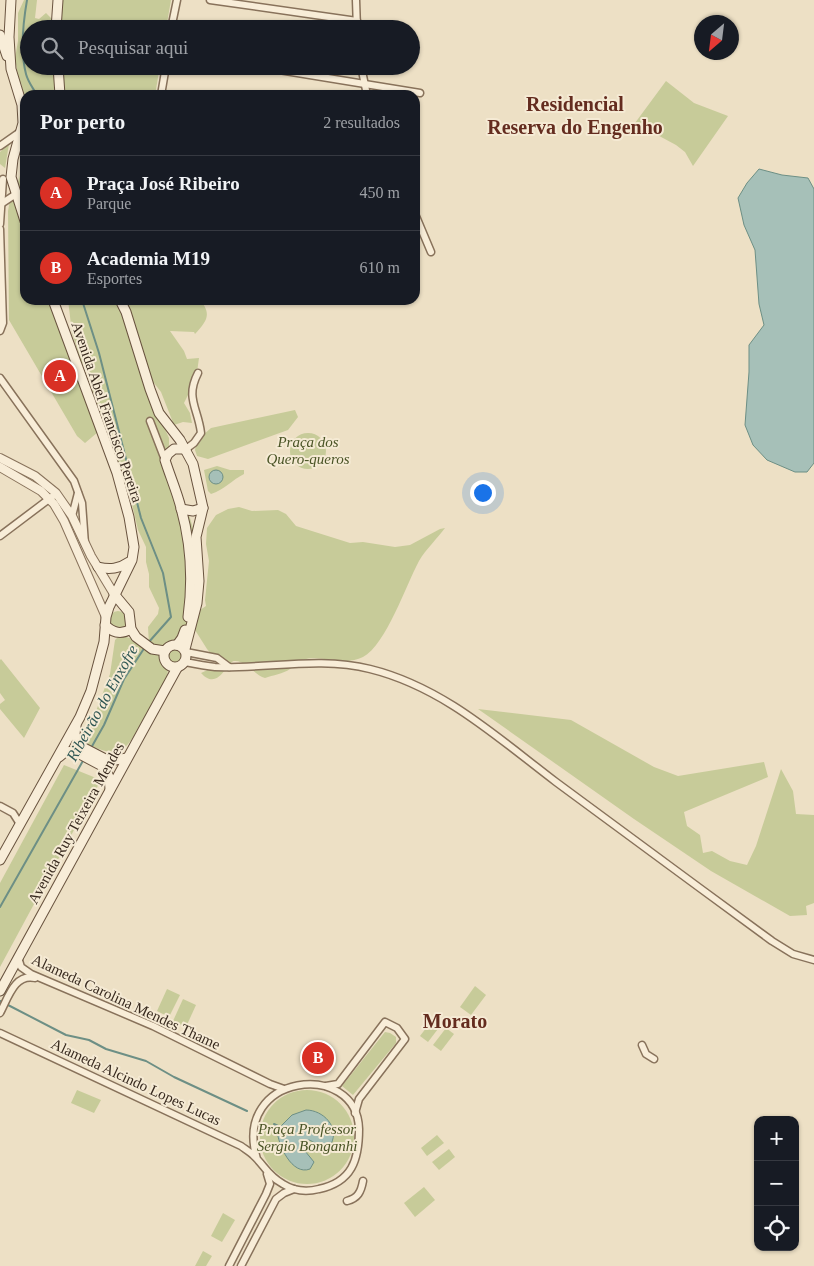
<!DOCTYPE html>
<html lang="pt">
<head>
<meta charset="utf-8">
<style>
  :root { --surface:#171b24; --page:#20242c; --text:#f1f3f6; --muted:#9ea1a6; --line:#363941; --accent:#d93025 }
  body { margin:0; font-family:"Times New Roman",serif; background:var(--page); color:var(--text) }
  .controls { position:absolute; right:15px; bottom:15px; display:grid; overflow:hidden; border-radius:10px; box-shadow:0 1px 4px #0004 }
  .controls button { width:45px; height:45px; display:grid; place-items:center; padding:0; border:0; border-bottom:1px solid var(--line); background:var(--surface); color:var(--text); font:25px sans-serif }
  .compass { position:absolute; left:694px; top:15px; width:45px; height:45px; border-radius:50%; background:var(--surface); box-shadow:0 1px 4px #0004; rotate:208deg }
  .you { position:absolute; left:482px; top:492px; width:18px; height:18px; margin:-12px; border:4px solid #fff; border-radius:50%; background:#1a73e8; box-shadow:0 0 0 8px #1a73e833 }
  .badge { display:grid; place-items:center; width:32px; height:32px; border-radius:50%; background:var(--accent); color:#fff; font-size:16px; font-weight:700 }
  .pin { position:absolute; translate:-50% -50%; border:2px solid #fff; box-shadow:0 1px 5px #0006 }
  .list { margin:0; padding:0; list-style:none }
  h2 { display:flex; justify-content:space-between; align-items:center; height:65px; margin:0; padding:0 20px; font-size:21px }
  h2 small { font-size:16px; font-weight:400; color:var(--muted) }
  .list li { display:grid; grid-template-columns:32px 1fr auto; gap:15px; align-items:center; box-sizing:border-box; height:75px; padding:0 20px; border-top:1px solid var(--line) }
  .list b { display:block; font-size:19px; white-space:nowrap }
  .list p { margin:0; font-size:16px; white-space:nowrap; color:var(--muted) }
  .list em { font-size:16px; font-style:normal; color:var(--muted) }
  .icon { flex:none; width:28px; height:28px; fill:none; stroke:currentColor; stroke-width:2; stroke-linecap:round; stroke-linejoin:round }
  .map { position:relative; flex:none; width:814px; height:1266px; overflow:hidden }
  .search { position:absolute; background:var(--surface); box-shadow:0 1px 4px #0004; left:20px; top:20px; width:400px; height:55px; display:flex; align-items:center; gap:12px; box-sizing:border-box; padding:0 18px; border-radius:28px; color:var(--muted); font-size:19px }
  .panel { position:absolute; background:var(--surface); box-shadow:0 1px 4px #0004; left:20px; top:90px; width:400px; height:215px; border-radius:15px }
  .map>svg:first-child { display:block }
  .green { fill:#c7cb99 }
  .water { fill:#a6c0b8; stroke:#6d8f85 }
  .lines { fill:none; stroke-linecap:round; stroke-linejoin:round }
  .stream { stroke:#6d8f85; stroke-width:2 }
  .minor-casing { stroke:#88725b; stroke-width:9 }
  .tertiary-casing { stroke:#88725b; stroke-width:10 }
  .secondary-casing { stroke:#69533f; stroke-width:11 }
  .minor { stroke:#f8edd8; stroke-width:6 }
  .tertiary { stroke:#f8edd8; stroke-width:8 }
  .secondary { stroke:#f8edd8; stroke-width:9 }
  .labels { text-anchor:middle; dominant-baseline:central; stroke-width:4; stroke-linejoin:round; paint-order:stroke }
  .street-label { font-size:15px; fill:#382a1f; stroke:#f5ead4 }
  .park-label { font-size:15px; font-style:italic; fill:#4a5426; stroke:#f5ead4 }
  .water-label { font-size:16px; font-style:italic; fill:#2f5754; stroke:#f5ead4 }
  .district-label { font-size:20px; font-weight:bold; fill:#642c1f; stroke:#f5ead4 }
</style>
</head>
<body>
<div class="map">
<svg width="814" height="1266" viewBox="0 0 814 1266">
  <rect width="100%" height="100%" fill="#ede0c5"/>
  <g class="green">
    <path d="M24,0H37L35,18L39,19L46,13L53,20L55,29H29V66H160L155,95H25V101L21,83L19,82L15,58L18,41V13Z"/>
    <path d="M63,0H171L166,29H60Z"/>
    <path d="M666,81L694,103L728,116L693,166L685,152L676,145L635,123Z"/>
    <path d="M9,144L5,168L0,164V152Z"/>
    <path d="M25,159V203L16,189Z"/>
    <path d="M15,199L25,226V300H51L98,432L85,443L77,436L9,320L8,211L10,200Z"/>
    <path d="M68,300H200C212,314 207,321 195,334L194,332L170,331L184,351L187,359L199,358L196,379L184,403L190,413L192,423L183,422L174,425L161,392L154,383L151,385L159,416L169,438V459L178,490L190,518L199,549L202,572L200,610L206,606L205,600L209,561L206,544L207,528L216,515L228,509L239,507L252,511L278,510L286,514L296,526L315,532L350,543L363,542L395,547L410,545L440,529L445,528C437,539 426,549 419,561C406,585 386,645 363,657C344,667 322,654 302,660C297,662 295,666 290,669C283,674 273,675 265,678C254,675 246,660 234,661C227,662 218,692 201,673L214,667L216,660L207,649L195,630L191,628L162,651L167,660V654L170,649L178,648C190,658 178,670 167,660C169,670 167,686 163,695C159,705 150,711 144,719C136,729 132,745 120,750C110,755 96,748 87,744L90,727L110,674L115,640L119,636H123L149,644L148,627L158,614L159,608L149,587V574L146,562V547L138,530L128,487L111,443L110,434L104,421L92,390L86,366L81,362L72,333Z"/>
    <path d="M295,410L298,417L288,430L208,459L197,456L195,450L196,445L200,442L203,435L211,428Z"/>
    <circle cx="308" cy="451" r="18"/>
    <path d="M217,466L230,470H244V474C232,480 224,490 211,494L208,491L204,470Z"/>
    <circle cx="118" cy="620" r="9"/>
    <path d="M1,659L40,708L24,738L0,709V704L5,700L0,693V660Z"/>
    <path d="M478,709L571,720L654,767L678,776L764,762L768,777L684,812L687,826L700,835L703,853L712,851L730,861L747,865L756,846L781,769L793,791L796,814L814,815V903L806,906L807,915L790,916L711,871L634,819Z"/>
    <path d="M64,765L101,780L0,967V883Z"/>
    <path d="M475,986L486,995L471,1015L460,1007Z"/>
    <path d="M167,989L180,995L169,1017L157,1011Z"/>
    <path d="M183,999L196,1005L186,1027L173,1021Z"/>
    <path d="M433,1019L441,1025L428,1042L420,1036Z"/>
    <path d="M446,1028L454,1034L441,1051L433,1045Z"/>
    <path d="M385,1032L390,1033L396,1037V1043L353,1095L342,1086Z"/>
    <circle cx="307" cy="1137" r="47"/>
    <path d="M77,1090L101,1100L94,1113L71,1103Z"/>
    <path d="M437,1135L444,1143L427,1156L421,1148Z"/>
    <path d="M449,1149L455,1157L439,1170L432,1162Z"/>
    <path d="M424,1187L435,1200L415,1217L404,1203Z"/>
    <path d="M223,1213L235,1220L222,1242L211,1236Z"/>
    <path d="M203,1251L212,1256L206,1266H195Z"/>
  </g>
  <g class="water">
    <path d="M759,169L782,175L808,178L814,189V463L807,472H795L767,460L753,445L745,425L749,372V345L764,325L759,304L755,250L744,225L738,198L747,183Z"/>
    <circle cx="216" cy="477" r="7"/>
    <path d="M306,1110C323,1110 340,1127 331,1144C318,1152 320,1144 309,1140L304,1142L305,1151L314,1162L310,1169C292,1176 278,1145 277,1130L292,1115Z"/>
  </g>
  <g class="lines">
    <g class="stream">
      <path d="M27,0C23,23 20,51 26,74C28,82 33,88 37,95"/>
      <path d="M82,300L99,353L141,518L163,573L171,617L148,643"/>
      <path d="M91,748L104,725L124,679L145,647"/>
      <path d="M0,907L84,759"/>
      <path d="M0,1001L2,1002"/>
      <path d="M8,1005L66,1035L89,1040L106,1049L146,1061L174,1077L247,1111"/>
      <path d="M274,1124L280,1127"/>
    </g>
    <defs>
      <g id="minor">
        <path d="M210,0L357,21"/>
        <path d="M356,0L357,29"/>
        <path d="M171,29L177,0"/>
        <path d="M254,66L420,93"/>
        <path d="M361,66L367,95"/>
        <path d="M161,95L166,66"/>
        <path d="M0,146L20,132"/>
        <path d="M1,204L16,194"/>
        <path d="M415,214L431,252"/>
        <path d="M0,224L3,179"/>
        <path d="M0,229L3,323L0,331"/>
        <path d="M0,378L74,481L82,503L85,544"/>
        <path d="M150,421L165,460"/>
        <path d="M186,449L194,443L201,433C198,408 185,398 198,373"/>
        <path d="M72,516L78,493"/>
        <path d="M0,536L53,496"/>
        <path d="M186,652L217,658L229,667"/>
        <path d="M185,662C195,664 205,666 215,667C266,669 320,656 370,669C443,687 498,738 556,782C627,835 700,888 772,941L793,954L814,960"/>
        <path d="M0,806L13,813L20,824"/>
        <path d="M18,957L21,967L31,974L153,1026L270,1084L284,1089"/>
        <path d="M0,1013C8,998 15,973 35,978"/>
        <path d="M0,1033L241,1146C245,1149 250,1152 253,1155C265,1166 267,1175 283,1184C294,1191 307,1192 319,1189C352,1182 359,1160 359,1129C357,1059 231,1073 257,1159"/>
        <path d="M642,1045L646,1054L654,1059"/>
        <path d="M326,1086L338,1084L385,1022L397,1028L405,1039L359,1099L355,1113"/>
        <path d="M347,1201C358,1198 361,1192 363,1181"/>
        <path d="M229,1266L266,1194L270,1184L267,1174"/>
        <path d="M241,1266L276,1199L284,1193L294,1189"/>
      </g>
      <g id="tertiary">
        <path d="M0,458L35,476L56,493L72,516L91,556L114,594"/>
        <path d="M0,467L41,491L54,504L64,521L106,617"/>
      </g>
      <g id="secondary">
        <path d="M11,0L9,37L11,69L22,105L23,123L13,159L11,177L25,221"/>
        <path d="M56,29L58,0"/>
        <path d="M0,35L7,56"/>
        <path d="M58,66L60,95"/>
        <path d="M120,300L126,312L150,389L159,413L180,440L193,464L203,508L196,537L199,581L197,603L185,649"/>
        <path d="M186,449H174L168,454L165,460C170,476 177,492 181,508C191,544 193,581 188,617"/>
        <path d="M181,509L193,511L203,508"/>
        <path d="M98,567C110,570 119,569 129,562"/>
        <path d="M114,594L129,612L131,629L136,637L152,649L165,651"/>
        <path d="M105,625C113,633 121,635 131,629"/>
        <circle cx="175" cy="656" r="11"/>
        <path d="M177,645L182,638L185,630"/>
        <path d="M76,726L75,734L78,743L84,748L109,761L127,758"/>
        <path d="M59,757L65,752L74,751L104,767L109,777L110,789"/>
        <path d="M0,860L80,717L91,691L104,642L106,617L109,607L132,560L134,547L129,517L117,473L53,300"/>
        <path d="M0,991L177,668"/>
      </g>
    </defs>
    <use href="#minor" class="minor-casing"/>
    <use href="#tertiary" class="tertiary-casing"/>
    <use href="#secondary" class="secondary-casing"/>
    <use href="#minor" class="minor"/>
    <use href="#tertiary" class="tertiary"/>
    <use href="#secondary" class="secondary"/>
  </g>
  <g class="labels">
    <g class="street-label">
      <text transform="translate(107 412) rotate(71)">Avenida Abel Francisco Pereira</text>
      <text transform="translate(76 823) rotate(-61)">Avenida Ruy Teixeira Mendes</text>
      <text transform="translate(126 1002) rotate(25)">Alameda Carolina Mendes Thame</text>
      <text transform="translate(136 1082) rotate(25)">Alameda Alcindo Lopes Lucas</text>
    </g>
    <g class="park-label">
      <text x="308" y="442">Praça dos<tspan x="308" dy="17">Quero-queros</tspan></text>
      <text x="307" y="1129">Praça Professor<tspan x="307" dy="17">Sergio Bonganhi</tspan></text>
    </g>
    <g class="water-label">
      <text transform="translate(102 703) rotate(-61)">Ribeirão do Enxofre</text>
    </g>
    <g class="district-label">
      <text x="575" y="104">Residencial<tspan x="575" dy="23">Reserva do Engenho</tspan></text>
      <text x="455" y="1021">Morato</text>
    </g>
  </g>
</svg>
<div class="controls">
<button>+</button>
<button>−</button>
<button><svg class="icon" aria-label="locate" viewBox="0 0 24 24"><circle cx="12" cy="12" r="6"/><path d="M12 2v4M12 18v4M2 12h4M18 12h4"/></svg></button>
</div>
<svg class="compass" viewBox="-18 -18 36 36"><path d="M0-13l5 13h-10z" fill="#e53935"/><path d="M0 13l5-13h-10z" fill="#9ea1a6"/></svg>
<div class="you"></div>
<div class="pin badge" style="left:60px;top:376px">A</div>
<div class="pin badge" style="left:318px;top:1058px">B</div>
<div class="search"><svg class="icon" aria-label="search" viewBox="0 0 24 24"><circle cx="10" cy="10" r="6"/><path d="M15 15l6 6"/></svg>Pesquisar aqui</div>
<section class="panel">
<h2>Por perto<small>2 resultados</small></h2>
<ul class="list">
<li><span class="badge">A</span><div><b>Praça José Ribeiro</b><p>Parque</p></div><em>450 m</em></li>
<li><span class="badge">B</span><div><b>Academia M19</b><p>Esportes</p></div><em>610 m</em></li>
</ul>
</section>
</div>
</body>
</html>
